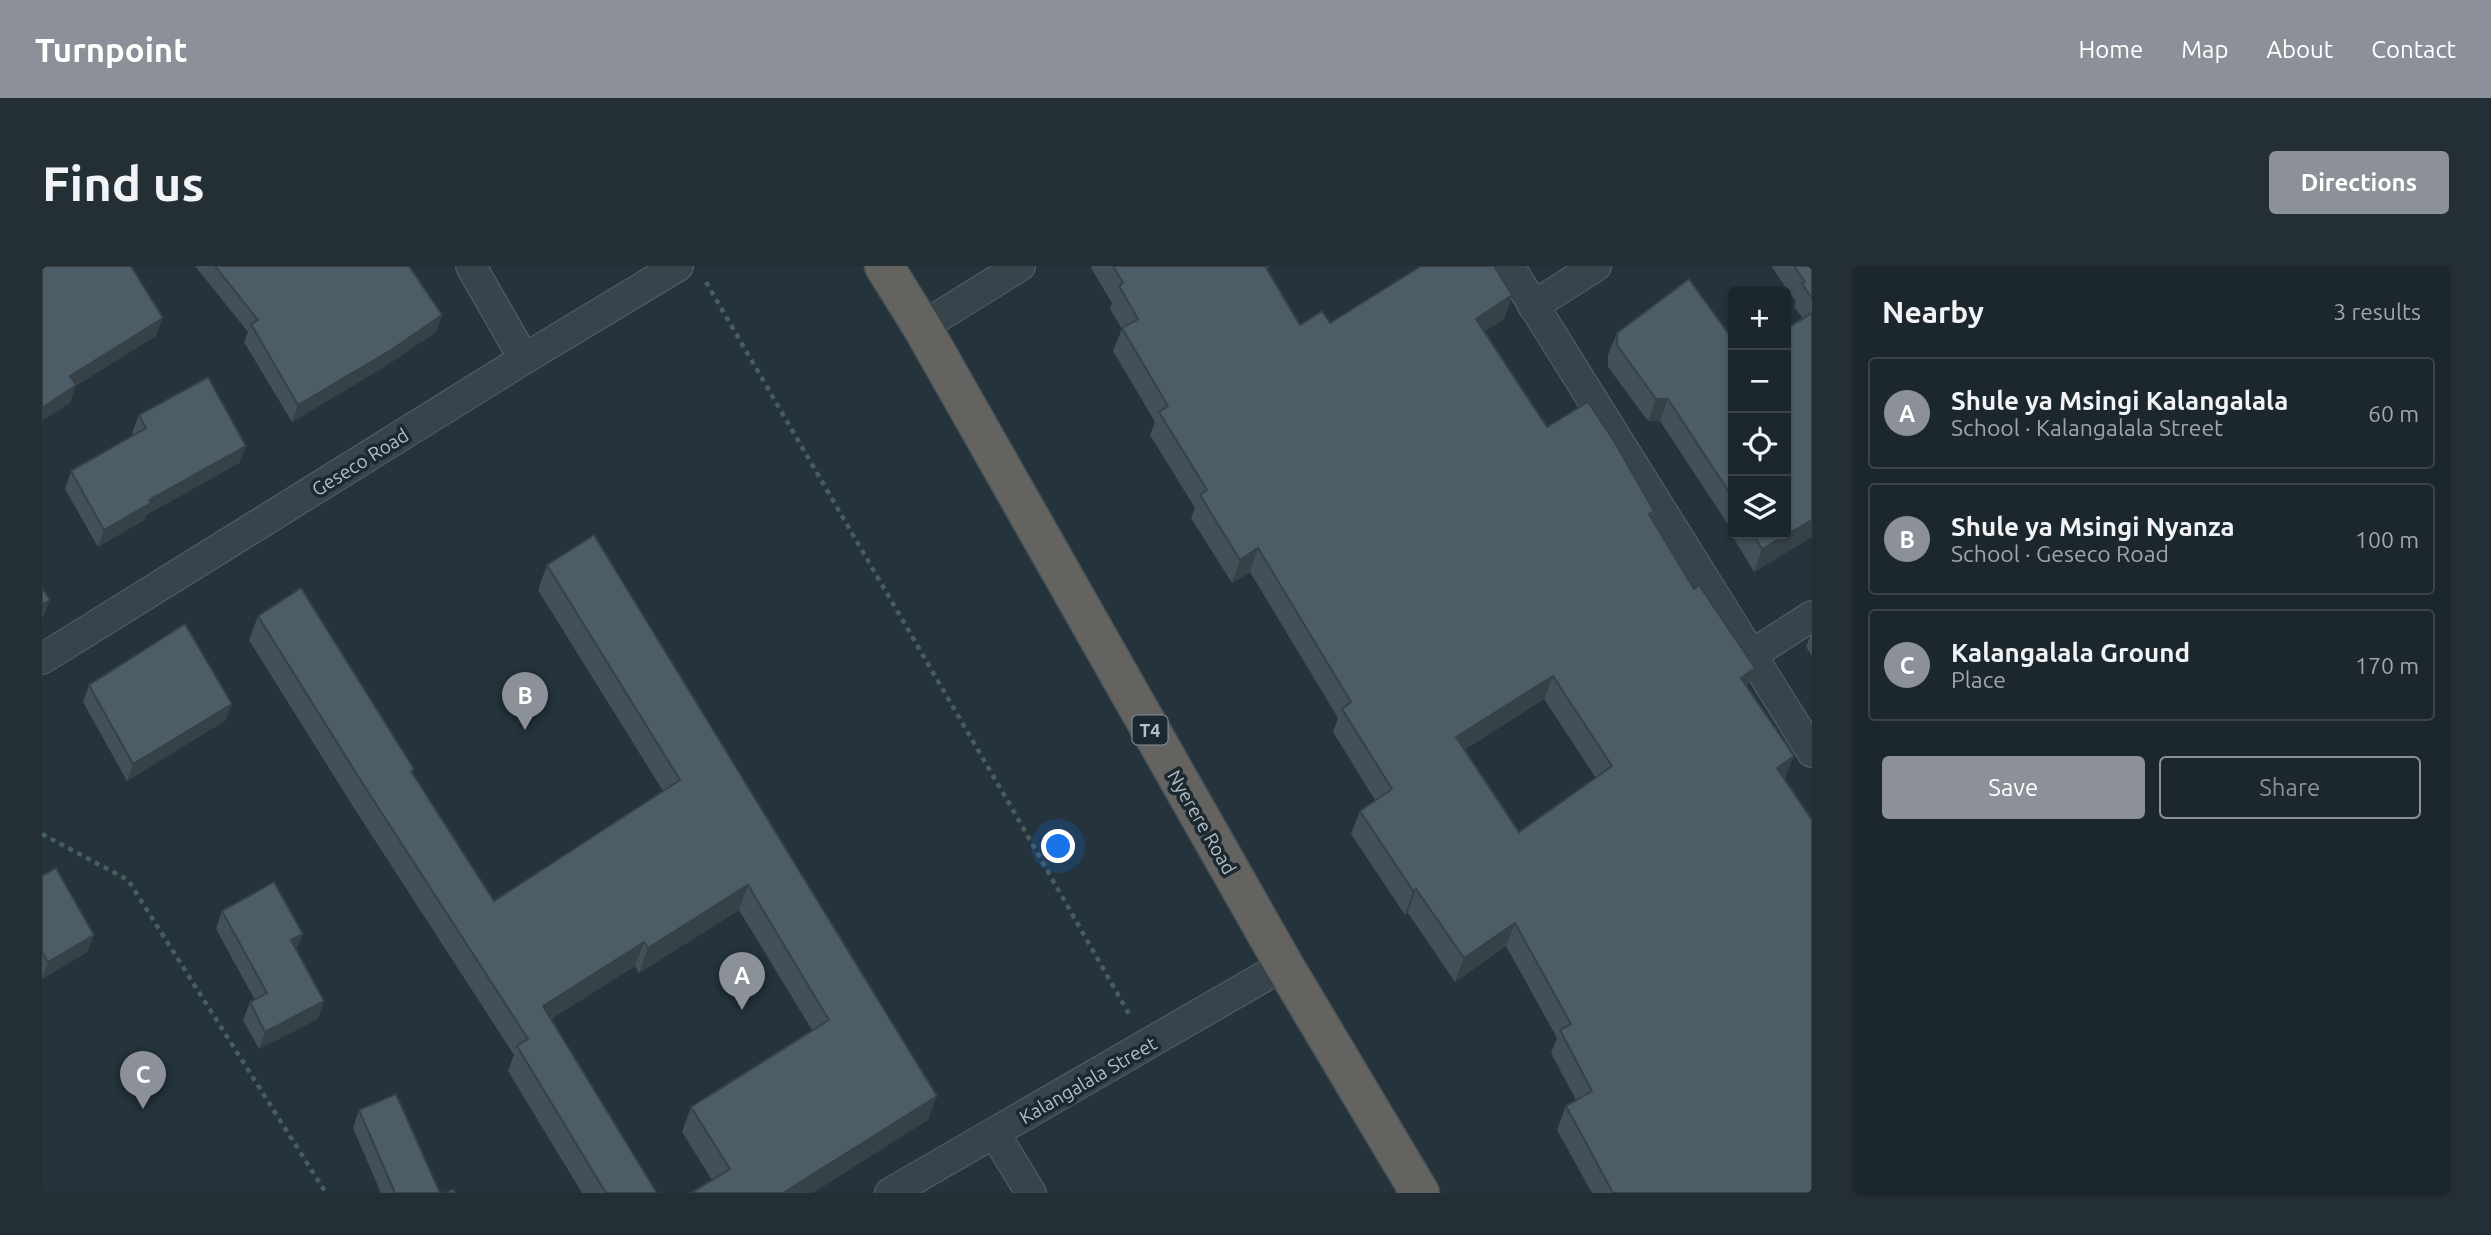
<!DOCTYPE html>
<html lang="en">
<head>
<meta charset="utf-8">
<style>
  :root { --surface:#1b262d; --page:#242e35; --text:#f1f3f6; --muted:#a0a5aa; --line:#394349; --accent:#8c9099 }
  body { margin:0; font-family:Ubuntu,sans-serif; background:var(--page); color:var(--text) }
  .controls { position:absolute; right:21px; top:21px; display:grid; overflow:hidden; border-radius:7px; box-shadow:0 2px 5px #0004 }
  .controls button { width:63px; height:63px; display:grid; place-items:center; padding:0; border:0; border-bottom:2px solid var(--line); background:var(--surface); color:var(--text); font:35px sans-serif }
  .you { position:absolute; left:1017px; top:581px; width:24px; height:24px; margin:-18px; border:5px solid #fff; border-radius:50%; background:#1a73e8; box-shadow:0 0 0 10px #1a73e833 }
  .badge { display:grid; place-items:center; width:46px; height:46px; border-radius:50%; background:var(--accent); color:#fff; font-size:23px; font-weight:700 }
  .pin { position:absolute; translate:-50% -58px; filter:drop-shadow(0 2px 4px #0008) }
  .pin::after { content:''; position:absolute; top:37px; width:24px; height:21px; background:inherit; clip-path:polygon(0 0,100% 0,50% 100%) }
  .list { margin:0; padding:0; list-style:none }
  h2 { display:flex; justify-content:space-between; align-items:center; height:91px; margin:0; padding:0 28px; font-size:30px }
  h2 small { font-size:23px; font-weight:400; color:var(--muted) }
  .list li { display:grid; grid-template-columns:46px 1fr auto; gap:21px; align-items:center; box-sizing:border-box; height:112px; margin:0 14px 14px; padding:0 14px; border:2px solid var(--line); border-radius:7px }
  .list b { display:block; font-size:26px; white-space:nowrap }
  .list p { margin:0; font-size:23px; white-space:nowrap; color:var(--muted) }
  .list em { font-size:23px; font-style:normal; color:var(--muted) }
  .actions { display:flex; gap:14px; padding:21px 28px }
  .actions a { flex:1; padding:16px 0; border:2px solid var(--accent); border-radius:7px; text-align:center; font-size:24px; color:var(--accent) }
  .actions .main { background:var(--accent); color:#fff }
  .icon { flex:none; width:38px; height:38px; fill:none; stroke:currentColor; stroke-width:2; stroke-linecap:round; stroke-linejoin:round }
  .map { position:relative; flex:none; width:1770px; height:927px; overflow:hidden; border-radius:7px }
  header { display:flex; align-items:center; gap:42px; box-sizing:border-box; height:98px; padding:0 35px; background:var(--accent); color:#fff }
  header strong { font-size:33px }
  nav { display:flex; gap:38px; margin-inline-start:auto; font-size:24px }
  .intro { display:flex; align-items:center; justify-content:space-between; box-sizing:border-box; height:168px; padding:0 42px }
  h1 { margin:0; font-size:49px }
  .button { padding:18px 32px; border-radius:7px; background:var(--accent); color:#fff; font-size:24px; font-weight:700 }
  main { display:flex; gap:42px; padding:0 42px }
  aside { flex:1; background:var(--surface); border-radius:7px; box-shadow:0 2px 5px #0004 }
  .map>svg:first-child { display:block }
  .lines { fill:none; stroke-linecap:round; stroke-linejoin:round }
  .minor-casing { stroke:#56626a; stroke-width:32 }
  .trunk-casing { stroke:#434f57; stroke-width:41 }
  .path { stroke:#485d5c; stroke-width:4.5; stroke-dasharray:5 5; stroke-linecap:butt }
  .minor { stroke:#38444c; stroke-width:30 }
  .trunk { stroke:#646360; stroke-width:38 }
  .wall { fill:#425059; fill-rule:evenodd }
  .shaded-wall { fill:#364148 }
  .building { fill:#4d5d67; stroke:#364148; stroke-width:2; fill-rule:evenodd }
  .labels { text-anchor:middle; dominant-baseline:central; stroke-width:7; stroke-linejoin:round; paint-order:stroke }
  .shield { fill:#1d2931; stroke:#87929b; stroke-width:2 }
  .shield-label { font-size:18px; font-weight:bold; fill:#b4bfc8 }
  .street-label { font-size:19px; fill:#b4bfc8; stroke:#1d2931 }
</style>
</head>
<body>
<header>
<strong>Turnpoint</strong>
<nav><a>Home</a><a>Map</a><a>About</a><a>Contact</a></nav>
</header>
<div class="intro"><h1>Find us</h1><a class="button">Directions</a></div>
<main>
<div class="map">
<svg width="1770" height="927" viewBox="0 0 1770 927">
  <rect width="100%" height="100%" fill="#24333c"/>
  <g class="lines">
    <defs>
      <g id="minor">
        <path d="M429,0L482,93"/>
        <path d="M1467,0L1770,486"/>
        <path d="M1491,40L1554,0"/>
        <path d="M880,61L978,0"/>
        <path d="M1711,388L1770,350"/>
        <path d="M0,393L482,93L636,0"/>
        <path d="M953,868L989,927"/>
        <path d="M848,927L1242,699"/>
      </g>
      <path id="trunk" d="M842,0L880,61L1242,699L1378,927"/>
    </defs>
    <use href="#minor" class="minor-casing"/>
    <use href="#trunk" class="trunk-casing"/>
    <g class="path">
      <path d="M664,16L968,539L1087,748"/>
      <path d="M0,568L86,614L284,927"/>
    </g>
    <use href="#minor" class="minor"/>
    <use href="#trunk" class="trunk"/>
  </g>
  <g class="wall">
    <path d="M153,0H367L400,49L394,66L342,101L250,156L202,76L206,66Z"/>
    <path d="M1050,0H1228L1224,3L1258,59L1288,57L1470,29L1462,53L1442,66L1505,161L1612,245L1609,252L1706,422L1743,514L1770,927H1550L1515,864L1524,840L1534,834L1509,787L1515,772L1464,680L1413,716L1366,647L1363,649L1309,568L1318,545L1333,534L1291,466L1296,452L1208,306L1190,317L1149,252L1153,242L1108,169L1113,156L1071,85L1080,63L1068,43L1070,37L1049,2ZM1502,433L1554,512L1477,566L1422,484Z"/>
    <path d="M1729,0H1770V271L1712,306L1691,271L1692,268H1744L1761,53L1752,40L1754,36Z"/>
    <path d="M1575,67L1691,74V266L1618,155H1606L1566,101V89Z"/>
    <path d="M97,149L204,180L197,197L104,249L102,254L56,281L23,223L29,205L91,169L90,167Z"/>
    <path d="M505,299L886,854L670,914L640,866L649,841L770,764L697,644L597,707L593,700L509,753L615,927H540L466,805L472,789L312,542L207,374L216,350L372,503L370,507L452,635L621,525L496,324Z"/>
    <path d="M1770,365V390L1764,381Z"/>
    <path d="M47,419L184,454L85,515L41,436Z"/>
    <path d="M0,610L52,669L45,686L0,713Z"/>
    <path d="M180,645L255,684L276,753L217,783L201,754L208,736L213,734L174,663Z"/>
    <path d="M317,844L398,927H339L311,862Z"/>
  </g>
  <g class="shaded-wall">
    <path d="M1470,29L1462,53L1426,76L1434,53Z"/>
    <path d="M400,49L394,66L342,101L250,156L256,139Z"/>
    <path d="M121,52L114,70L34,120L28,137L0,155V142L28,110Z"/>
    <path d="M1614,133H1626L1618,155H1606Z"/>
    <path d="M204,180L197,197L104,249L102,254L56,281L62,264L107,234Z"/>
    <path d="M1770,254V271L1712,306L1720,283Z"/>
    <path d="M1216,282L1208,306L1190,317L1198,294Z"/>
    <path d="M8,334L1,352L0,353V339Z"/>
    <path d="M1713,402L1704,426L1699,412Z"/>
    <path d="M1511,410L1502,433L1405,494L1414,471Z"/>
    <path d="M190,438L184,454L85,515L91,498Z"/>
    <path d="M1752,490L1743,513L1735,502Z"/>
    <path d="M706,619L697,644L597,707L606,682Z"/>
    <path d="M1374,623L1366,647L1363,649L1371,625Z"/>
    <path d="M1473,657L1464,680L1413,716L1422,692Z"/>
    <path d="M261,668L254,685L249,674Z"/>
    <path d="M52,669L45,686L0,713L6,696Z"/>
    <path d="M602,676L593,700L492,764L501,740Z"/>
    <path d="M282,735L276,753L217,783L223,766Z"/>
    <path d="M895,830L886,854L771,927H741Z"/>
  </g>
  <g class="building">
    <path d="M0,0H89L121,52L28,110L34,119L0,142Z"/>
    <path d="M173,0H367L400,49L349,84L256,139L209,58L216,54Z"/>
    <path d="M1071,0H1223L1258,59L1280,45L1288,57L1379,0H1452L1470,29L1434,53L1505,161L1546,136L1572,175L1612,245L1607,248L1652,323L1657,319L1713,402L1699,412L1752,490L1735,502L1770,554V927H1571L1524,840L1550,825L1518,764L1529,758L1473,657L1422,692L1374,623L1371,625L1318,545L1350,523L1300,443L1309,436L1216,282L1198,294L1158,229L1165,224L1117,146L1126,140L1080,62L1096,53L1077,20L1081,17ZM1511,410L1570,500L1477,566L1414,471Z"/>
    <path d="M1752,0H1770V32L1760,18L1763,16Z"/>
    <path d="M1647,13L1691,74V232L1626,133H1614L1575,79V67Z"/>
    <path d="M1770,47V254L1720,283L1711,268H1744V63Z"/>
    <path d="M166,111L204,180L107,234L109,237L62,264L29,205L104,162L97,149Z"/>
    <path d="M552,269L895,830L741,927H649L688,903L649,841L787,754L706,619L606,682L602,676L501,740L615,927H564L475,780L486,773L321,518L216,350L259,322L372,503L369,505L452,635L638,514L505,299Z"/>
    <path d="M0,322L8,334L0,339Z"/>
    <path d="M143,358L190,438L91,498L47,419Z"/>
    <path d="M14,602L52,669L6,696L0,686V610Z"/>
    <path d="M232,616L261,668L249,674L282,735L223,766L208,736L225,727L180,645Z"/>
    <path d="M354,828L398,927H353L317,844Z"/>
    <path d="M411,923L413,927H403Z"/>
  </g>
  <g class="labels">
    <rect class="shield" x="1090.5" y="449.5" width="35" height="29" rx="5"/>
    <g class="shield-label">
      <text x="1108" y="464">T4</text>
    </g>
    <g class="street-label">
      <text transform="translate(318 196) rotate(-32)">Geseco Road</text>
      <text transform="translate(1160 556) rotate(60)">Nyerere Road</text>
      <text transform="translate(1046 814) rotate(-30)">Kalangalala Street</text>
    </g>
  </g>
</svg>
<div class="controls">
<button>+</button>
<button>−</button>
<button><svg class="icon" aria-label="locate" viewBox="0 0 24 24"><circle cx="12" cy="12" r="6"/><path d="M12 2v4M12 18v4M2 12h4M18 12h4"/></svg></button>
<button><svg class="icon" aria-label="layers" viewBox="0 0 24 24"><path d="M12 4l9 5-9 5-9-5zM3 14l9 5 9-5"/></svg></button>
</div>
<div class="you"></div>
<div class="pin badge" style="left:700px;top:744px">A</div>
<div class="pin badge" style="left:483px;top:464px">B</div>
<div class="pin badge" style="left:101px;top:843px">C</div>
</div>
<aside>
<h2>Nearby<small>3 results</small></h2>
<ul class="list">
<li><span class="badge">A</span><div><b>Shule ya Msingi Kalangalala</b><p>School · Kalangalala Street</p></div><em>60 m</em></li>
<li><span class="badge">B</span><div><b>Shule ya Msingi Nyanza</b><p>School · Geseco Road</p></div><em>100 m</em></li>
<li><span class="badge">C</span><div><b>Kalangalala Ground</b><p>Place</p></div><em>170 m</em></li>
</ul>
<div class="actions"><a class="main">Save</a><a>Share</a></div>
</aside>
</main>
</body>
</html>
